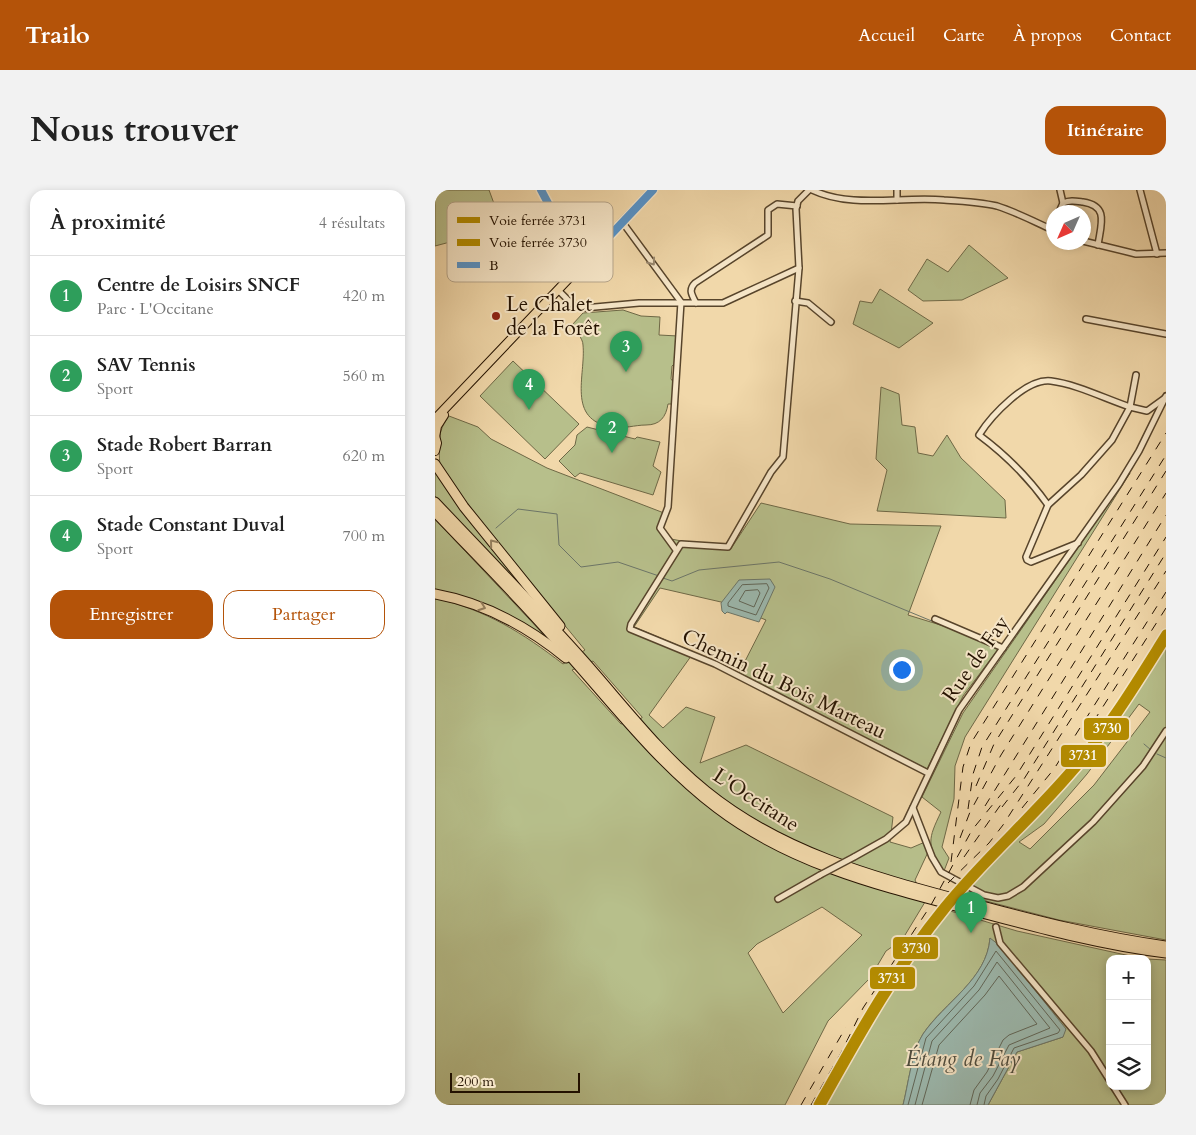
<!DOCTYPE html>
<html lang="fr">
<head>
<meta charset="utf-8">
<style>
  :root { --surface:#fff; --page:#f2f2f2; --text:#222; --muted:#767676; --line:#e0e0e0; --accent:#b45309 }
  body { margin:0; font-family:Cardo,serif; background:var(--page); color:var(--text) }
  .controls { position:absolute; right:15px; bottom:15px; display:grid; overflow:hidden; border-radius:10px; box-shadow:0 2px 8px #0003 }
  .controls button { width:45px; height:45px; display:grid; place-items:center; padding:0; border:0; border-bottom:1px solid var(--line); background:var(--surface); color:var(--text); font:25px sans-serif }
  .compass { position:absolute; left:611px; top:15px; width:45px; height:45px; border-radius:50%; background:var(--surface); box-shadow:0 2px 8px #0003; rotate:225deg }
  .scale { position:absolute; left:15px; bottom:12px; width:130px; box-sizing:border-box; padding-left:5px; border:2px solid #241201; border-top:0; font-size:14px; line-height:18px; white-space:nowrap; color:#241201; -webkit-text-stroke:4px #f6e6c8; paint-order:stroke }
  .you { position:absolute; left:466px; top:479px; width:18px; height:18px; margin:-12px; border:4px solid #fff; border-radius:50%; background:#1a73e8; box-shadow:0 0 0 8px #1a73e833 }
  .badge { display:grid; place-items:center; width:32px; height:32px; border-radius:50%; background:var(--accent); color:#fff; font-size:16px; font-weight:700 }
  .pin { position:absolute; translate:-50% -41px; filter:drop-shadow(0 1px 2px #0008) }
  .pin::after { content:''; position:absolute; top:26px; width:18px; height:15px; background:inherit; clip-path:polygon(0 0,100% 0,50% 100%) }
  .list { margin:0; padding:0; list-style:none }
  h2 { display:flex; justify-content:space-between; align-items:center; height:65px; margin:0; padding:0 20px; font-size:21px }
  h2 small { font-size:16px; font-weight:400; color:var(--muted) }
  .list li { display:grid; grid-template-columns:32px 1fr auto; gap:15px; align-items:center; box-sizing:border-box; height:80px; padding:0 20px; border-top:1px solid var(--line) }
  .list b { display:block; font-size:19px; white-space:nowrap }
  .list p { margin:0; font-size:16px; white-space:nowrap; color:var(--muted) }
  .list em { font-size:16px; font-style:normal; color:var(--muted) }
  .actions { display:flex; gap:10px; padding:15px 20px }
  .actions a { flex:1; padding:11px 0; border:1px solid var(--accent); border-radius:15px; text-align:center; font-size:18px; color:var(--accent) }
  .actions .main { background:var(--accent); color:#fff }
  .icon { flex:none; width:28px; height:28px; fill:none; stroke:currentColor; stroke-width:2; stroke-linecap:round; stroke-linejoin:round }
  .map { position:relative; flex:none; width:731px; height:915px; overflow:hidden; border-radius:15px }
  header { display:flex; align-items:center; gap:30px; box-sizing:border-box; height:70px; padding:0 25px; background:var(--accent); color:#fff }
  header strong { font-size:24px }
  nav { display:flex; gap:28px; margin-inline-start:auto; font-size:18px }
  .intro { display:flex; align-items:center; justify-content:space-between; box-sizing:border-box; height:120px; padding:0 30px }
  h1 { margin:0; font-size:35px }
  .button { padding:12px 22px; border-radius:15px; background:var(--accent); color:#fff; font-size:18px; font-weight:700 }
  main { display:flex; gap:30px; padding:0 30px }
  aside { flex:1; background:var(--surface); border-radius:15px; box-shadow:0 2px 8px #0003 }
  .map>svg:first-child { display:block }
  .green { fill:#b7bf8b; stroke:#6e6846; fill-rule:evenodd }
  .water { fill:#9cb9af; stroke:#6c7669 }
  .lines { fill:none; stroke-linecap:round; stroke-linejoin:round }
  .shore { stroke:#606658; stroke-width:1 }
  .stream { stroke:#6c7669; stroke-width:1 }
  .street-casing { stroke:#57442b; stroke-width:8 }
  .secondary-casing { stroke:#241201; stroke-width:9 }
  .primary-casing { stroke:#241201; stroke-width:10 }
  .highway-casing { stroke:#241201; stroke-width:11 }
  .street { stroke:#f6e6c8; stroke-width:5 }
  .secondary { stroke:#f6e6c8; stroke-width:7 }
  .primary { stroke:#f1d8aa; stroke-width:8 }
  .highway { stroke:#f1d8aa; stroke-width:9 }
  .rail { stroke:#241201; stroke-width:1; stroke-dasharray:9 9; stroke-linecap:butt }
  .street-bridge-casing { stroke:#57442b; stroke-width:8; stroke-linecap:butt }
  .street-bridge { stroke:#f6e6c8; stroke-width:5 }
  .bus-1-casing { stroke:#f6e6c8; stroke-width:11 }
  .bus-1 { stroke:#5794ca; stroke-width:8 }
  .rail-1-casing { stroke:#f6e6c8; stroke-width:12 }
  .rail-2-casing { stroke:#f6e6c8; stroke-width:12 }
  .rail-1 { stroke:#b48c00; stroke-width:9 }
  .rail-2 { stroke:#b48c00; stroke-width:9 }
  .oneway { stroke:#98876e }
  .oneway2 { stroke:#957f5e }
  .poi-dot { fill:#8f2418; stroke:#f6e6c8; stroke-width:2 }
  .labels { text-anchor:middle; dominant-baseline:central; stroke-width:4; stroke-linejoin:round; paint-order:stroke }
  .poi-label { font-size:21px; fill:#241201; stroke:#f6e6c8; text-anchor:start }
  .street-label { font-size:21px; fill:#241201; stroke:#f6e6c8 }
  .water-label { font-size:22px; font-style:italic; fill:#4e4c3e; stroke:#f6e6c8 }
  .key { fill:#f6e6c8; stroke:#b7a68c; stroke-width:1 }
  .key-label { font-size:14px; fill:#241201 }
  .line-badge { stroke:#f6e6c8; stroke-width:2 }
  .badge-label { font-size:14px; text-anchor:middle; font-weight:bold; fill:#fff }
</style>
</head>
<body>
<header>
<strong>Trailo</strong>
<nav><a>Accueil</a><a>Carte</a><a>À propos</a><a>Contact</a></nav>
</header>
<div class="intro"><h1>Nous trouver</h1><a class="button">Itinéraire</a></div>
<main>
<aside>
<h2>À proximité<small>4 résultats</small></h2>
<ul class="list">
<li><span class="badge" style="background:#2e9e5b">1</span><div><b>Centre de Loisirs SNCF</b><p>Parc · L'Occitane</p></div><em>420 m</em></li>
<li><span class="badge" style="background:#2e9e5b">2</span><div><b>SAV Tennis</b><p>Sport</p></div><em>560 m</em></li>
<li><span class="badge" style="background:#2e9e5b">3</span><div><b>Stade Robert Barran</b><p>Sport</p></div><em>620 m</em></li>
<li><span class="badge" style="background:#2e9e5b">4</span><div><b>Stade Constant Duval</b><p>Sport</p></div><em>700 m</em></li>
</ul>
<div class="actions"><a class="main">Enregistrer</a><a>Partager</a></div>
</aside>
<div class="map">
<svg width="731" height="915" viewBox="0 0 731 915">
  <rect width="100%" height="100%" fill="#f1d8aa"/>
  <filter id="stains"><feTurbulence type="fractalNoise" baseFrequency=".004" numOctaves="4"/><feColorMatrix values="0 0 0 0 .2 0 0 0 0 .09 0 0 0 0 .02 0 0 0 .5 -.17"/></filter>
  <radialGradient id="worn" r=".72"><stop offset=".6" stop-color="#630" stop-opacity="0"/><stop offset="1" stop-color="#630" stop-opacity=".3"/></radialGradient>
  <g class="green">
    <path d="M0,0H54L68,38L0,56Z"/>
    <path d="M534,55L573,88L527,110L488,111L473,100L492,69L513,82Z"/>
    <path d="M445,99L498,133L464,158L418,134L425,111L437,113Z"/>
    <path d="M188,120L206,126L225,127L224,145L243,146L241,172L237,176L236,189L239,193L237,214H233C231,227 225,235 211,235C200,235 189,239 177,237C131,230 151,185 148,155C148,148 140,141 137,135L148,123Z"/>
    <path d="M78,171L144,234L110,269L45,206Z"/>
    <path d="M446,197L464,204L467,235L480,237L483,263L498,266L512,245L526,268L570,310L571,328L442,321L452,280L441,269Z"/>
    <path d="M14,226L43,237L56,249L112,278L229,323L227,337L236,349L295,360L326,313L415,334L506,336L473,425L567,454L528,506L492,579L304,483L331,430L286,412L225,398L199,437L259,462L214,525L228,538L251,517L280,527L265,573L311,555L458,627L455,652L476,658L490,652L494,660L480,690L490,712L467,750L451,761L435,788L393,831L350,915H0V408C51,420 88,443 128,474L150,460L35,320L5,274C4,271 4,245 6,241C7,236 11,231 14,226ZM158,471L207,527V528L186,534L137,480ZM387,717L427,745L348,823L313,763L322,754Z"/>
    <path d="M152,237L200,249L202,247L225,252L218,276L226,282L218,305L145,283L140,287L124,271L140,255L142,245Z"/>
    <path d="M0,282L83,388L80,390L0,306Z"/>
    <path d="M695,283L530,547L520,576L519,609L507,657L514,668L509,681C491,655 493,649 506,622L487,607L528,523Z"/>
    <path d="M0,329L109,445L0,401Z"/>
    <path d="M731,455V750L624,730L524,704C567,661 611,618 651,571C681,536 706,494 731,455ZM704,514L715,522L659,595L595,659L584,652L609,634L652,584Z"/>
    <path d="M512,720L582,741L709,769H675V896H712V769L731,770V915H553L582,862L628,847L555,748C552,790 509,812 488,844C477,861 473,896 468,915H389L427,846L469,778Z"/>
  </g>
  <g class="water">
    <path d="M335,389L340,397L324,432L292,422L290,424L287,421L286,413L304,390Z"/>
    <path d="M555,748L564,755L631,839L628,847L582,862L553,915H468C473,896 477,860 488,844C510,812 552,789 555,748Z"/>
  </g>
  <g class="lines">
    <g class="shore">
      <path d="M332,394L334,398L321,425L293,416V413L307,395Z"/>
      <path d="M323,400L325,403L319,417L304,411L310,401Z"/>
      <path d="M473,915L491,848L539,796L561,761L625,840L623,843L579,858L563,889L551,906L549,915"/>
      <path d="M480,915L497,851L544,800L562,772L615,838L574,855L558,886L545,903L542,915"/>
      <path d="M487,915L504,855L550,805L564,786L602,834L574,845L568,850L552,882L539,900L535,915"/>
    </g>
    <g class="stream">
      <path d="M61,338L83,319L122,324L124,355L146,377L183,372L224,386"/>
      <path d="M228,388L237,391L264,380L344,372L395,389L516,439"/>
      <path d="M709,554L716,560"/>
      <path d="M722,564L731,568"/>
    </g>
    <defs>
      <g id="street">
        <path d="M377,0C417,19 466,6 509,10C526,11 546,12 562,16C581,22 600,32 618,40"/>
        <path d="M705,0L722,64"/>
        <path d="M462,10V0"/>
        <path d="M628,13C635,10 640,11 648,12C674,16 666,34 663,55"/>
        <path d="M624,22L628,13L625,0"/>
        <path d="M188,33L246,112L233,317L225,338L241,360"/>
        <path d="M648,51L701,64L731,63"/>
        <path d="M364,78L348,267L336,282L293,357L246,354L196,434L195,439L280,474L493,583"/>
        <path d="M123,100L139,116L149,118L204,113H288L364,78L361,19L363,11L374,0"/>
        <path d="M360,111L373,113L396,132"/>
        <path d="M261,113C257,105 253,100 260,93L333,45V20L342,14L362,16"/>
        <path d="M651,129L731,144"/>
        <path d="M613,315C593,287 571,265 544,245C556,226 591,188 616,191C641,194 671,209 695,217L701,185"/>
        <path d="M643,353L596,372L592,370L591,367L613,315L646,285L677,250L695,217L712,221L730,208"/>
        <path d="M500,429L568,458"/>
        <path d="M478,618L497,667L506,682L549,705L563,708L573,706L588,697L658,632L708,576L731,541"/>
        <path d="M419,667L451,649L471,632L524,520L684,294L704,261L731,206"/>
        <path d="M343,709L385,685"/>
        <path d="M561,737L565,753L656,861L675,891"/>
        <path d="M678,896L690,915"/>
      </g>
      <g id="secondary">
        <path d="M106,0L137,59L144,78"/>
        <path d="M137,59L144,64L161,60"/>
      </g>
      <g id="primary">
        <path d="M0,229L218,0"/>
        <path d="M0,246L2,253L0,261"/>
        <path d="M0,247L2,236L9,225"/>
      </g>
      <g id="highway">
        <path d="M0,274L29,317L125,436"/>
        <path d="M0,312C50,365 101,417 149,471C188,515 225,564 271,601C350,665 444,688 540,714C603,731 666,747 731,756"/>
        <path d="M0,322C40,364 81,405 119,448C172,506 219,570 282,618C357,675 446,696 536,720C600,737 665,755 731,763"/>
        <path d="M0,404C49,413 92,436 131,468"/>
      </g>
    </defs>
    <use href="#street" class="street-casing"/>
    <use href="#secondary" class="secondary-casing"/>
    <use href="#primary" class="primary-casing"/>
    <use href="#highway" class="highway-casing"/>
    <use href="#street" class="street"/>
    <use href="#secondary" class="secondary"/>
    <use href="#primary" class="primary"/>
    <use href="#highway" class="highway"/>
    <g class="rail">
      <path d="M639,562L731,418"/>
      <path d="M541,596L559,554L731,281"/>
      <path d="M550,616L731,325"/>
      <path d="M567,617L589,589L731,363"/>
      <path d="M587,618L619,579L731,402"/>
      <path d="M533,619L538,584L547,557L731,265"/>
      <path d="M566,647C585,627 607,609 626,588C667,542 699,490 731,438"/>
      <path d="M525,648L535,622L566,565L731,303"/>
      <path d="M529,667L569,610"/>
      <path d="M516,672L528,577L536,553L731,243"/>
      <path d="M513,693L554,653L568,635L731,381"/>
      <path d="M366,915L411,837"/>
      <path d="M376,915L406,863L428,818L496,715L537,640L581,586L731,347"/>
    </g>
    <defs>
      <path id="street-bridge" d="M385,685L419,667"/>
    </defs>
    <use href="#street-bridge" class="street-bridge-casing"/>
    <use href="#street-bridge" class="street-bridge"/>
    <defs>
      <path id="bus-1" d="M106,0L141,66L150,72L218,0"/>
    </defs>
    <use href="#bus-1" class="bus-1-casing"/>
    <use href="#bus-1" class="bus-1"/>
    <defs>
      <path id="rail-1" d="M383,915C421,847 459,778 509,717C549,668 597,626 638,578C674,537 702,490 731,444"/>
      <path id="rail-2" d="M386,915C424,847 462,778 512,717C549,671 594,632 633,587C671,545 701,496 731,448"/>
    </defs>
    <use href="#rail-1" class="rail-1-casing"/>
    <use href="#rail-2" class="rail-2-casing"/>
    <use href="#rail-1" class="rail-1"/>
    <use href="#rail-2" class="rail-2"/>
  </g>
  <defs><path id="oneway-chevron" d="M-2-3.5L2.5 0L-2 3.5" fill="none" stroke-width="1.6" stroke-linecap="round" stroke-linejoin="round" transform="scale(1.25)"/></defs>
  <use class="oneway" href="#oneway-chevron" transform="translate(217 72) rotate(54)"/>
  <g class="oneway2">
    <use href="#oneway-chevron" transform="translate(58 353) rotate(-129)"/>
    <use href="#oneway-chevron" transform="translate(47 417) rotate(20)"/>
  </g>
  <circle class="poi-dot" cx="61" cy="126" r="5"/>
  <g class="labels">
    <g class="poi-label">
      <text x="71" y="114">Le Chalet<tspan x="71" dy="24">de la Forêt</tspan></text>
    </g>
    <g class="street-label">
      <text transform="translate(541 469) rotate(-55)">Rue de Fay</text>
      <text transform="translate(349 494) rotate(26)">Chemin du Bois Marteau</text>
      <text transform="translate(321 610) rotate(33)">L'Occitane</text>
    </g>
    <g class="water-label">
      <text x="528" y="869">Étang de Fay</text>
    </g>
  </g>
  <rect x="12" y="12" width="166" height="80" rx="8" class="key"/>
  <rect x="22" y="27" width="23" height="6" fill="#b48c00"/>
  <rect x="22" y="49" width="23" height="7" fill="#b48c00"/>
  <rect x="22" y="72" width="23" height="6" fill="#5794ca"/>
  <g class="key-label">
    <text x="54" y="35">Voie ferrée 3731</text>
    <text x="54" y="57">Voie ferrée 3730</text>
    <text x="54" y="80">B</text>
  </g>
  <g class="line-badge">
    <rect x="648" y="527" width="47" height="24" rx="5" fill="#b48c00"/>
    <rect x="625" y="554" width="47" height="24" rx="5" fill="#b48c00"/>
    <rect x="457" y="746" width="47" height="24" rx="5" fill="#b48c00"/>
    <rect x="434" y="776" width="47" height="24" rx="5" fill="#b48c00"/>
  </g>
  <g class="badge-label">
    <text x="672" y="543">3730</text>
    <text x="648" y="570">3731</text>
    <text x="481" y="763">3730</text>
    <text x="457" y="793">3731</text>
  </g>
  <rect width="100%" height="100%" filter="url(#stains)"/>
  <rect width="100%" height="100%" fill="url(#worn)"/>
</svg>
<div class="controls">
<button>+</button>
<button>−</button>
<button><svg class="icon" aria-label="layers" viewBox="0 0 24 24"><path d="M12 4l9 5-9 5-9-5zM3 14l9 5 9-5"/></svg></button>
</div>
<svg class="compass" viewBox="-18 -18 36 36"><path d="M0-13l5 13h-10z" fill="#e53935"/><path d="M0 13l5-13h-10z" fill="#767676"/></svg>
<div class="scale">200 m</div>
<div class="you"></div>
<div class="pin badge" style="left:536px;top:743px;background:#2e9e5b">1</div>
<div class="pin badge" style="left:177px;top:263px;background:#2e9e5b">2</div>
<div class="pin badge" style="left:191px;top:182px;background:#2e9e5b">3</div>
<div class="pin badge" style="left:94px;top:220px;background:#2e9e5b">4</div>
</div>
</main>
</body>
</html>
